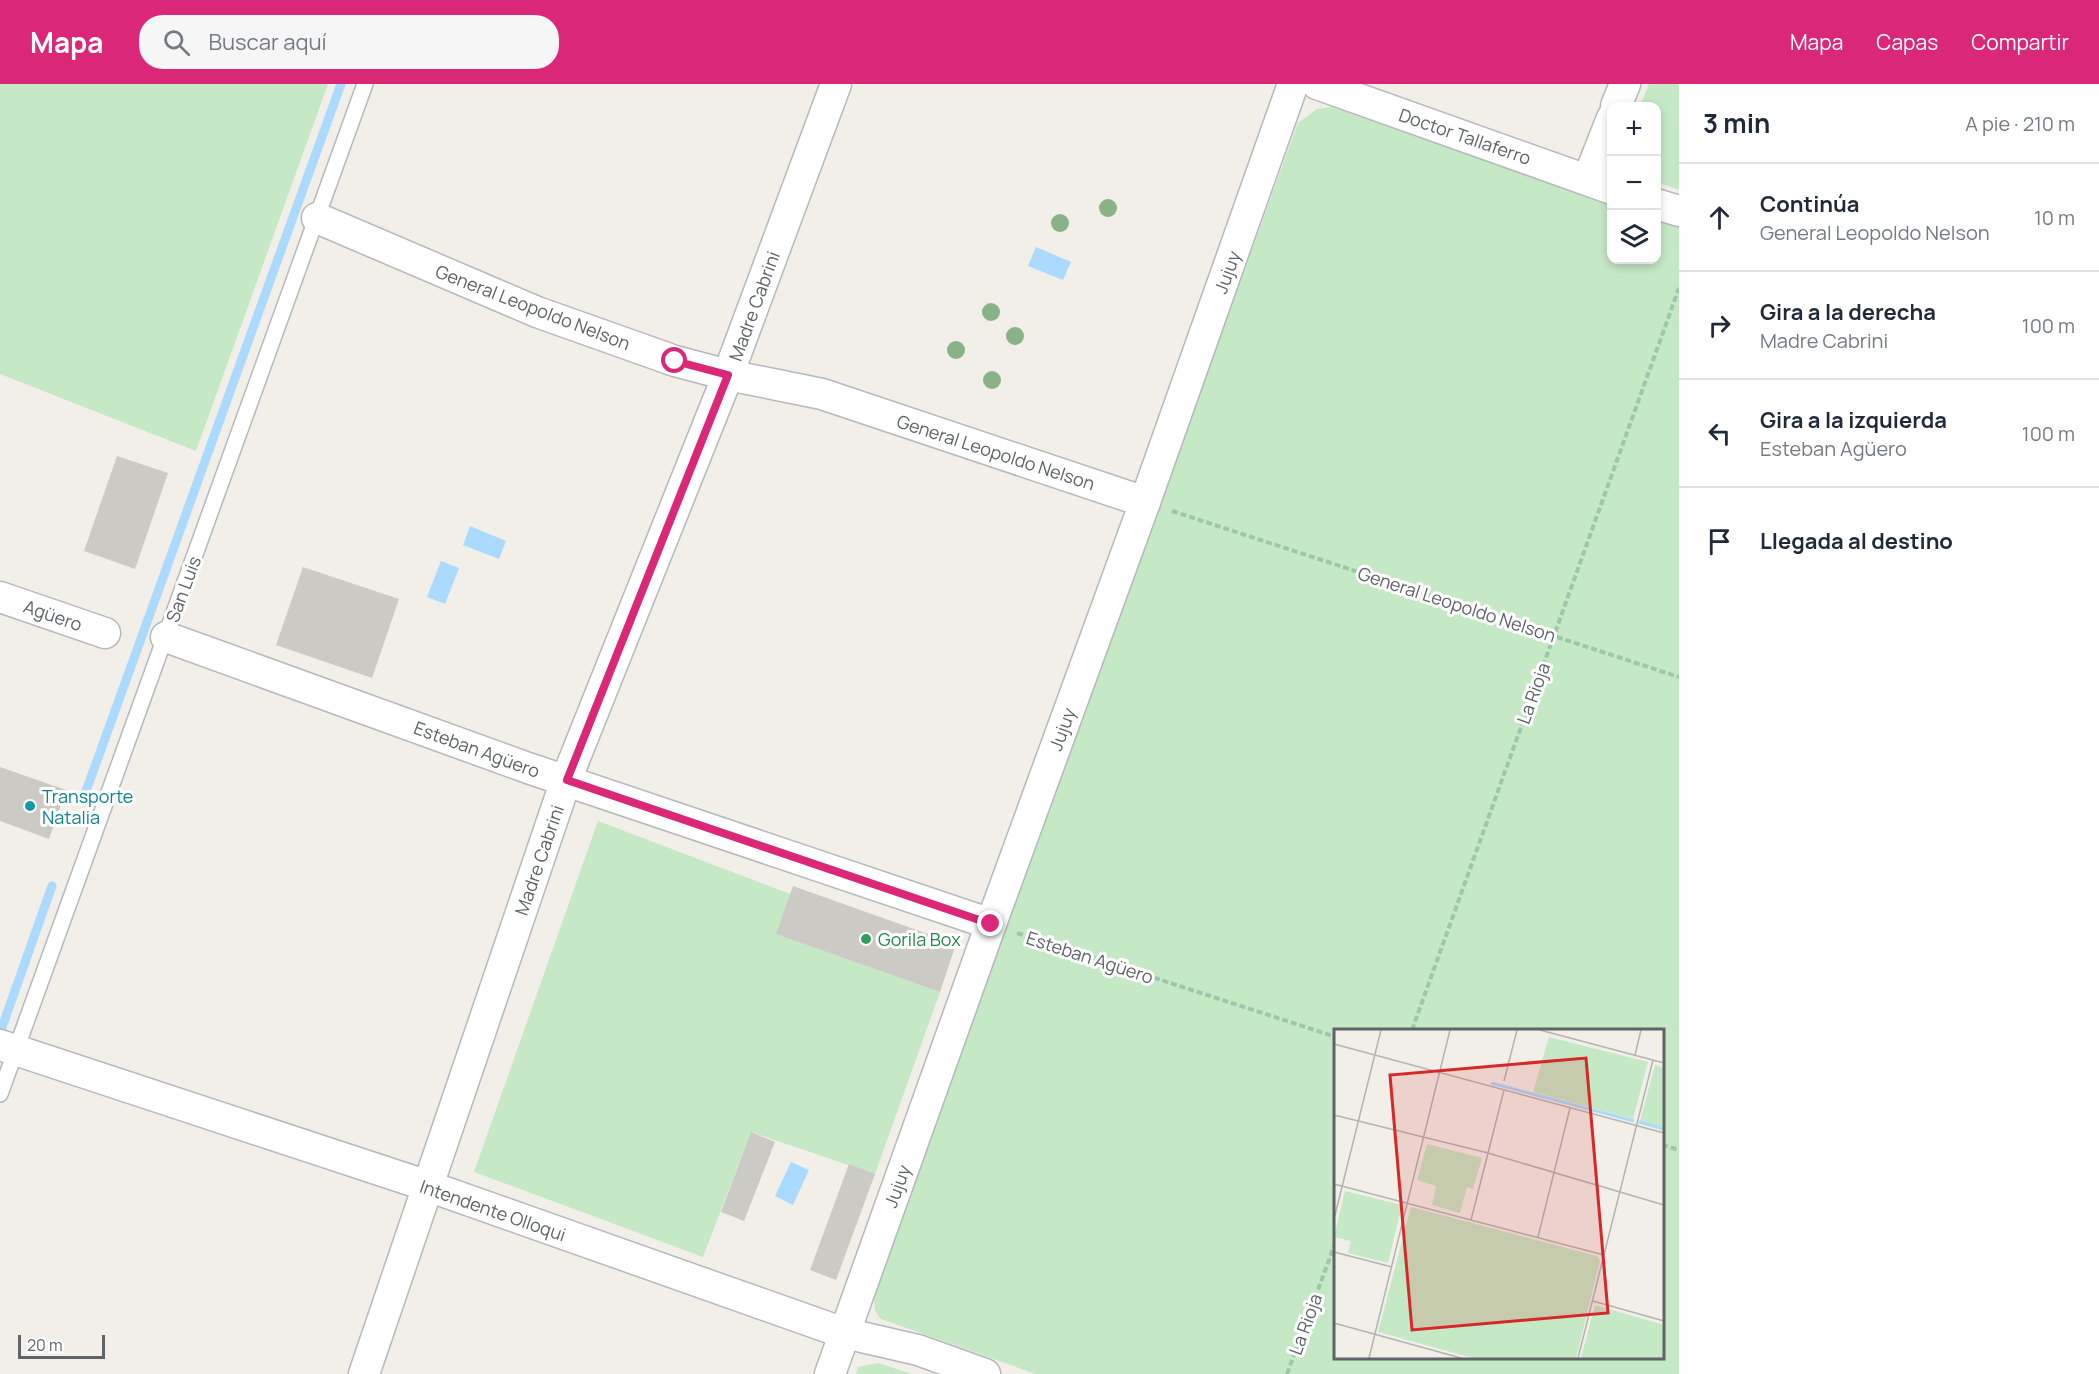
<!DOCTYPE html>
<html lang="es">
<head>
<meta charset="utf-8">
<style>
  :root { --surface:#fff; --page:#f6f6f7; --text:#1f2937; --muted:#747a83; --line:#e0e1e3; --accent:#db2777 }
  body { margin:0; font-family:Manrope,sans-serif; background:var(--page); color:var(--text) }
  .controls { position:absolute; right:18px; top:18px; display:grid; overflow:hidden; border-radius:12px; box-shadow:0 3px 9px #0003 }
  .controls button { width:54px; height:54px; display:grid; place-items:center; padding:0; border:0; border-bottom:2px solid var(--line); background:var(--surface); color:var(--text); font:30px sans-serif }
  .scale { position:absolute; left:18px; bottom:15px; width:87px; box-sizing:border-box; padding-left:6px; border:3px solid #5f6368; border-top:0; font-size:16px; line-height:21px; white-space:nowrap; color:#5f6368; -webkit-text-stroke:4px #fff; paint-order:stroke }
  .stop { position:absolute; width:18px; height:18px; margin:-14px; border:4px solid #db2777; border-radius:50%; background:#fff }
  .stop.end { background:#db2777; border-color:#fff; box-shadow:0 2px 6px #0008 }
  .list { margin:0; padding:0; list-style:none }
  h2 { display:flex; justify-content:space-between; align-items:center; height:78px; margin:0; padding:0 24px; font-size:26px }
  h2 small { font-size:20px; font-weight:400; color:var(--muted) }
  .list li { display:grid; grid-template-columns:39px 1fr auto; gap:18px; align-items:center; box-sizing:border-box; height:108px; padding:0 24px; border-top:2px solid var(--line) }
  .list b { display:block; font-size:22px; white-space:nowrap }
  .list p { margin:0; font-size:20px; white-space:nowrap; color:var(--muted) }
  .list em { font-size:20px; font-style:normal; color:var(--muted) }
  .icon { flex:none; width:33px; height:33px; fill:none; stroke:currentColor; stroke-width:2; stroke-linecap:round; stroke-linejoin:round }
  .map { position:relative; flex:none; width:1679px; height:1290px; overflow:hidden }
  header { display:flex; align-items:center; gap:36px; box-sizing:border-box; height:84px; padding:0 30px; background:var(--accent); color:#fff }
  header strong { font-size:28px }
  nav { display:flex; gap:33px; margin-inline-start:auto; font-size:21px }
  .search { width:420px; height:54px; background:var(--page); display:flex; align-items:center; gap:15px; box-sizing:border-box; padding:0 21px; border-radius:24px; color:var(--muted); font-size:22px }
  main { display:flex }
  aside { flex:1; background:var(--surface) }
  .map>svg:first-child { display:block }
  .green { fill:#c5e8c5; fill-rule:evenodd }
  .water { fill:#aadaff }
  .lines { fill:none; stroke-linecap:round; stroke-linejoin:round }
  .stream { stroke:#aadaff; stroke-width:9 }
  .building { fill:#cccac5 }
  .service-casing { stroke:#b5b8bc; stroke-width:18 }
  .minor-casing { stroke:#b5b8bc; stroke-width:33 }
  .path { stroke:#9cc7a9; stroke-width:4; stroke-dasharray:6 3; stroke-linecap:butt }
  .service { stroke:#fff; stroke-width:15 }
  .minor { stroke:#fff; stroke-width:30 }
  .tree { fill:#89b387 }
  .route { stroke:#db2777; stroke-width:8 }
  .culture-dot { fill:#0f9aa8; stroke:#fff; stroke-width:2 }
  .leisure-dot { fill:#2e9e5b; stroke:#fff; stroke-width:2 }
  .labels { text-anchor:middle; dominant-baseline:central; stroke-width:6; stroke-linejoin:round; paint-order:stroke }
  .street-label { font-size:18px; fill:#5f6368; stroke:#fff }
  .culture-label { font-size:18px; fill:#0d838f; stroke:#fff; text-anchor:start }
  .leisure-label { font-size:18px; fill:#27864d; stroke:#fff; text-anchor:start }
  .inset-river { fill:none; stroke:#aadaff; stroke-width:3 }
  .inset-road { fill:none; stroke:#b3b3b1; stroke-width:1.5 }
  .view { fill:#d62828; fill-opacity:0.15; stroke:#d62828; stroke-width:3 }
  .inset-edge { fill:none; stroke:#5f6368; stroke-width:3 }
</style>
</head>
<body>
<header>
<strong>Mapa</strong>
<div class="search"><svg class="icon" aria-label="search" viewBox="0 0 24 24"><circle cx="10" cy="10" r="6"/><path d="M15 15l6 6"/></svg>Buscar aquí</div>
<nav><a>Mapa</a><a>Capas</a><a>Compartir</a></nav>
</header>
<main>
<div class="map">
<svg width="1679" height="1290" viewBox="0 0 1679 1290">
  <rect width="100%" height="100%" fill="#f1efe8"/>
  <g class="green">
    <path d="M0,0H328L196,367L0,290Z"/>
    <path d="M1649,0H1679V106L1657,98L1656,22H1640Z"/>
    <path d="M1332,23L1611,119L1612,176H1656L1657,134L1679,142V1290H1036L881,1235L875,1227L874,1205L1298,39L1317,25ZM1336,946H1662V1274H1336Z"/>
    <path d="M598,737L790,810L777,850L940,908L875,1090L751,1048L703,1173L474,1088Z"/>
    <path d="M878,1279L912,1290H856L858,1283Z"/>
  </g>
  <g class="water">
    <path d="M1036,163L1071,178L1063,196L1028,182Z"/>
    <path d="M470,442L506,457L499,475L463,461Z"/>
    <path d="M441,477L459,484L445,520L427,513Z"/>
    <path d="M791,1078L809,1086L793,1121L775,1112Z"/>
  </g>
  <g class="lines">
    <g class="stream">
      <path d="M85,710L341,0"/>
      <path d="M0,949L52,802"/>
    </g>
  </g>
  <g class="building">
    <path d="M117,372L168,389L135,485L84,467Z"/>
    <path d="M303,483L399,515L372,594L276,561Z"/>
    <path d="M0,683L66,706L49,755L0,737Z"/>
    <path d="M793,802L956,860L940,908L776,850Z"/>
    <path d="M751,1048L775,1058L744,1137L721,1128Z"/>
    <path d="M849,1080L875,1090L836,1196L810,1186Z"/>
  </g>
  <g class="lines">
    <defs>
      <path id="service" d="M0,1010L365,0"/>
      <g id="minor">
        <path d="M1317,0L1612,105"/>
        <path d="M1616,22L1625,0"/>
        <path d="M1588,95L1612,34"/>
        <path d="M1656,120L1679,127"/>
        <path d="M317,134L537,228L675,277L728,291L822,310L1145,418"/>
        <path d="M0,513L105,549"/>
        <path d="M166,553L528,684L991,840"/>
        <path d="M0,961L428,1102L844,1249L918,1266L985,1290"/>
        <path d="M364,1290L566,696L728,291L836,0"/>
        <path d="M830,1290L991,840L1145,418L1293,0"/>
      </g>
    </defs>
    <use href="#service" class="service-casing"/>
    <use href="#minor" class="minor-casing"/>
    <g class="path">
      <path d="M1172,427L1679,593"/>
      <path d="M1017,849L1336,953"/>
      <path d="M1412,946L1679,204"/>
      <path d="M1662,1061L1679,1066"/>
      <path d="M1287,1290L1336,1157"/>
    </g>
    <use href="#service" class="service"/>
    <use href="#minor" class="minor"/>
  </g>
  <g class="tree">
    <circle cx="1108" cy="124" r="9"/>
    <circle cx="1060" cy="139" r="9"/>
    <circle cx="991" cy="228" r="9"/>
    <circle cx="1015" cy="252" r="9"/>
    <circle cx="956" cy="266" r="9"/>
    <circle cx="992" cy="296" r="9"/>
  </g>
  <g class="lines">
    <path class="route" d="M675,277L728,291L567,696L991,840"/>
  </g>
  <circle class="culture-dot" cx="30" cy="722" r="6"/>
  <circle class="leisure-dot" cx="866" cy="855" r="6"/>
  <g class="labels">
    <g class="street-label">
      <text transform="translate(1465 52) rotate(19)">Doctor Tallaferro</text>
      <text transform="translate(1227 188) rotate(-70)">Jujuy</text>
      <text transform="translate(754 222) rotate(-70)">Madre Cabrini</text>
      <text transform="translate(533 223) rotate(21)">General Leopoldo Nelson</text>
      <text transform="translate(996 368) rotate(18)">General Leopoldo Nelson</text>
      <text transform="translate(183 505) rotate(-70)">San Luis</text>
      <text transform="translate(1457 520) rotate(18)">General Leopoldo Nelson</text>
      <text transform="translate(53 531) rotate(19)">Agüero</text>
      <text transform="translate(1533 609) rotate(-70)">La Rioja</text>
      <text transform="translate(1062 645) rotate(-70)">Jujuy</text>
      <text transform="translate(477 665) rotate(20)">Esteban Agüero</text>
      <text transform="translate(539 776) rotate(-71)">Madre Cabrini</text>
      <text transform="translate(1090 873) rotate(18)">Esteban Agüero</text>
      <text transform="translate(897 1102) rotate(-70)">Jujuy</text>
      <text transform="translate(493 1126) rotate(19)">Intendente Olloqui</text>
      <text transform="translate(1305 1240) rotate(-70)">La Rioja</text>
    </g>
    <g class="culture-label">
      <text x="42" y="712">Transporte<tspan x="42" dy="21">Natalia</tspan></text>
    </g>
    <g class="leisure-label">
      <text x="878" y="855">Gorila Box</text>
    </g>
  </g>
  <g transform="translate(1334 945)">
    <rect width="330" height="330" fill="#f1efe8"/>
    <path d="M215,8L314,33L299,90L199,63ZM321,36L330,39V99L306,92ZM93,115L148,129L139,160L133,158L126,184L98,176L102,157L83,151ZM11,162L68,176L54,234L14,224L17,212L0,208ZM77,178L263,227L266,232L242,329H139L44,303ZM261,276L330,296V329H247Z" fill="#c5e8c5"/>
    <path class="inset-river" d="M157,54L300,92M305,93L330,100"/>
    <path class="inset-road" d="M206,1L330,34M0,15L330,104M301,26L307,1M170,52L183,1M0,86L154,124L330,176M0,155L270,226M0,190L47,1M137,191L170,61M204,208L236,79M0,223L58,238M259,272L330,292M0,294L127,329M35,329L116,1M244,329L319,31"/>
    <path class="view" d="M252,29L274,284L78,301L56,46Z"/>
    <rect width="330" height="330" class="inset-edge"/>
  </g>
</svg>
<div class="controls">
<button>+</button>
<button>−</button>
<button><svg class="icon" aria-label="layers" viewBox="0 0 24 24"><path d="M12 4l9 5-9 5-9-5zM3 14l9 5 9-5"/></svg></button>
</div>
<div class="scale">20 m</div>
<div class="stop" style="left:675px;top:277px"></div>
<div class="stop end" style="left:991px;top:840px"></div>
</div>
<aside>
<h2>3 min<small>A pie · 210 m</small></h2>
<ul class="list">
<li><svg class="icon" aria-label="ahead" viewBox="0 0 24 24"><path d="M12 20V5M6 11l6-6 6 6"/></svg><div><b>Continúa</b><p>General Leopoldo Nelson</p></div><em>10 m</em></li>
<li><svg class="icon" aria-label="right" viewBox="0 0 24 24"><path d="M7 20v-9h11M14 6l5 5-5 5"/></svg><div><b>Gira a la derecha</b><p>Madre Cabrini</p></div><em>100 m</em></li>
<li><svg class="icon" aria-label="left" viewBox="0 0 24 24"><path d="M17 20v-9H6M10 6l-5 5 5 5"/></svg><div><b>Gira a la izquierda</b><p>Esteban Agüero</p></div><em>100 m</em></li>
<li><svg class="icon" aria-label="arrive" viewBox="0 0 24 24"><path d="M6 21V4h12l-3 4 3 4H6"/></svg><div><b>Llegada al destino</b></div></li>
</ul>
</aside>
</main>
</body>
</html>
